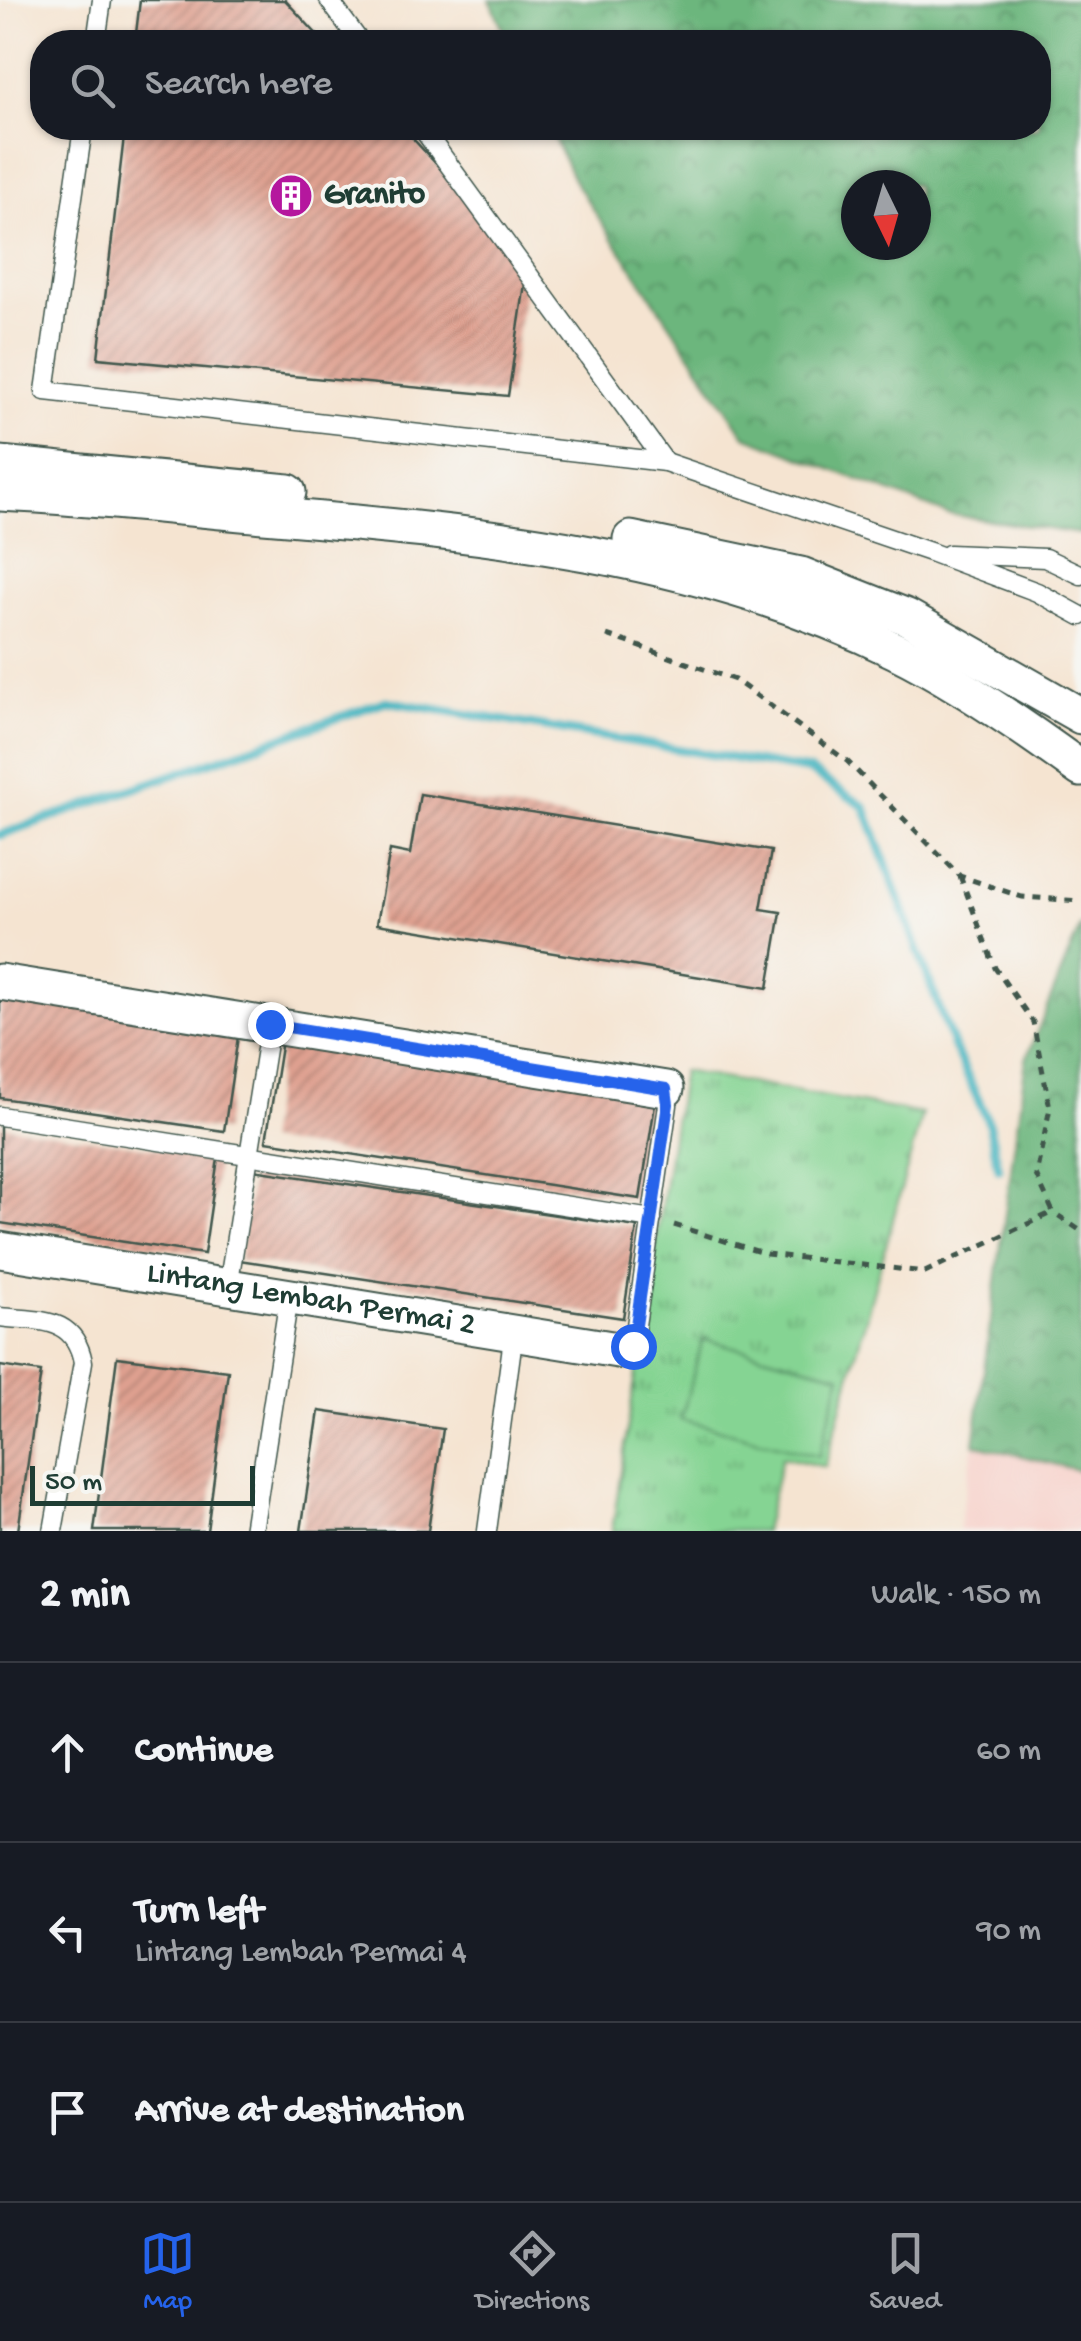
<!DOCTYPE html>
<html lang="en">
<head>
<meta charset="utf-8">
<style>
  :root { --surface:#171b24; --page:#242831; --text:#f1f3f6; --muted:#9ea1a6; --line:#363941; --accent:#2563eb }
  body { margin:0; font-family:"Gochi Hand",sans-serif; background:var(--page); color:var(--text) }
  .compass { position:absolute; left:841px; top:170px; width:90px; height:90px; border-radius:50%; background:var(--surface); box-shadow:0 2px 8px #0004; rotate:175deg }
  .scale { position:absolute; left:30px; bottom:25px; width:225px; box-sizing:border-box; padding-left:10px; border:5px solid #1f3d34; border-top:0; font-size:28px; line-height:35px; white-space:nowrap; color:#1f3d34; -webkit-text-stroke:8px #f6f6f2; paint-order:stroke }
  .stop { position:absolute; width:30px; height:30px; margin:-22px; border:8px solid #2563eb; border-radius:50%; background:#fff }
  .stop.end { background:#2563eb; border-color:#fff; box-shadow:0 2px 10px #0008 }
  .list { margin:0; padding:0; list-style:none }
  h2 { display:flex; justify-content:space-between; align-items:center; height:130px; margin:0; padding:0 40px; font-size:42px }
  h2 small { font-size:32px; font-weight:400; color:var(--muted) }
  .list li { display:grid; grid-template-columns:65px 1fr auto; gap:30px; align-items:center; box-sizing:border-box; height:180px; padding:0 40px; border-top:2px solid var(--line) }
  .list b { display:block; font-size:38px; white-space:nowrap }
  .list p { margin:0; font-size:32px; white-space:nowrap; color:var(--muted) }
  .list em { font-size:32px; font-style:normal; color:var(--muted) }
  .icon { flex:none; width:55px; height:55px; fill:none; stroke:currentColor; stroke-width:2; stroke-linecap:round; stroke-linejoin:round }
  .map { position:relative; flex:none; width:1081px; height:1531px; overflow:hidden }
  .search { position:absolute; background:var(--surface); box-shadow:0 2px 8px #0004; left:30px; right:30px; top:30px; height:110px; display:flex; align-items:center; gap:25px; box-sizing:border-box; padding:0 35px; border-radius:40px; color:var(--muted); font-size:38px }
  .sheet { height:670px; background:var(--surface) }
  nav { display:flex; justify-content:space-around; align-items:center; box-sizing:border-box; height:140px; border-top:2px solid var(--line); background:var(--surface); font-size:28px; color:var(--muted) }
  nav a { display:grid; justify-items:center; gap:5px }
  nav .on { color:var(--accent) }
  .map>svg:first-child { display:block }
  .built { fill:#f7d0c9 }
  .grass { fill:url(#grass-tufts); stroke:#528864; stroke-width:2.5 }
  .forest { fill:url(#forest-crowns); stroke:#467a58; stroke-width:2.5; fill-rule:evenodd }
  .garden { fill:#85d493; stroke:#528864; stroke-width:2.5 }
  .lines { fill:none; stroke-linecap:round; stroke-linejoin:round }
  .stream { stroke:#45b4bf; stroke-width:9 }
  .building { fill:url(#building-hatch) }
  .lane-casing { stroke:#3f564c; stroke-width:21 }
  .street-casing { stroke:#3f564c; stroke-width:39 }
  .path { stroke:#3f564c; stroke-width:5; stroke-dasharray:8 8; stroke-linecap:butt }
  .lane { stroke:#fff; stroke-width:18 }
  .street { stroke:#fff; stroke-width:35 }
  .route { stroke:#2563eb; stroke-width:12 }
  .labels { text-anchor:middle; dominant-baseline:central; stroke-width:8; stroke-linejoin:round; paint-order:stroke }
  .poi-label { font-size:32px; font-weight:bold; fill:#1f3d34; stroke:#f6f6f2; text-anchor:start }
  .street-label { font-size:32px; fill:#1f3d34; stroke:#f6f6f2 }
</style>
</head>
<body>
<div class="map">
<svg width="1081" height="1531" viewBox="0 0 1081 1531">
  <defs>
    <pattern id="grass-tufts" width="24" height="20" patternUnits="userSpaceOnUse" patternTransform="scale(2.5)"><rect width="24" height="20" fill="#85d493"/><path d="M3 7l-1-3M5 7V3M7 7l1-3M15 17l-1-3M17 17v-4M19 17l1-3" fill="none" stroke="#6cad79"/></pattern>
    <pattern id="forest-crowns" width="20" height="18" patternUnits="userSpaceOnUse" patternTransform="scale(2.5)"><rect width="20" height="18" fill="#6cb67d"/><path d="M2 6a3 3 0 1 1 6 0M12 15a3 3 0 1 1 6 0" fill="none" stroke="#589567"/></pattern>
    <pattern id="building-hatch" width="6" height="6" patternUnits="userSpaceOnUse" patternTransform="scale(2.5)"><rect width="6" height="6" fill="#dfa090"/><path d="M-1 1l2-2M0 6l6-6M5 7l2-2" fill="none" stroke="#b48476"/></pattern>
  </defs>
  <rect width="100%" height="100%" fill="#f6f6f2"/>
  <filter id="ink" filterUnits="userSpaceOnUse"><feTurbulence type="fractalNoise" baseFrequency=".01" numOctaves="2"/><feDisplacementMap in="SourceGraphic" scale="20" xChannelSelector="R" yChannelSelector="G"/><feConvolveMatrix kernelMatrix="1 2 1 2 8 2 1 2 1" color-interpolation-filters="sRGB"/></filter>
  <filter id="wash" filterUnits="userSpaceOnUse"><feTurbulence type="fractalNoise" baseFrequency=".0048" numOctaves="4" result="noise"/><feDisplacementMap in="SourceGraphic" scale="40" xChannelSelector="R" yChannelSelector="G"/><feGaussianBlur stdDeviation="2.25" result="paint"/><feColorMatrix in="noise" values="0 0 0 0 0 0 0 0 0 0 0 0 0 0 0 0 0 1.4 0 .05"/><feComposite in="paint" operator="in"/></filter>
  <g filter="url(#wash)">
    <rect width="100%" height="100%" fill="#f5e4d1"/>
    <path class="built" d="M974,1444L1081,1471V1531H958Z"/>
    <path class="grass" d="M682,1071L922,1114L825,1467L782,1457L764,1531H612Z"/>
    <g class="forest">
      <path d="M490,0H1081V534L947,514L745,436L574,181L549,128H1038V42H509ZM856,185H916V245H856Z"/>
      <path d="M1081,924V1471L974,1444L1026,1059Z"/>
    </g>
    <path class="garden" d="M703,1339L841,1375L819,1456L681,1419Z"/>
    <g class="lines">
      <path class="stream" d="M0,835L386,701L810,771L865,807L953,1045L988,1121L999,1169"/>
    </g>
    <g id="blocks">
      <g class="building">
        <path d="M140,0H285L324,42H135Z"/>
        <path d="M125,128H403L528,264L508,396L98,358Z"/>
        <path d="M420,794L771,851L761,909L781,912L768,988L377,924L390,850L410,854Z"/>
        <path d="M0,995L239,1030L224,1131L0,1098Z"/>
        <path d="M283,1034L657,1092L640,1199L266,1141Z"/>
        <path d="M0,1125L218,1158L204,1254L0,1223Z"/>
        <path d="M253,1170L637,1227L623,1318L239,1260Z"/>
        <path d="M117,1357L228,1371L207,1531H94Z"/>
        <path d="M0,1366L41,1372L18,1531H0Z"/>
        <path d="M319,1411L443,1429L428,1531H301Z"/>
      </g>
    </g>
  </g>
  <g filter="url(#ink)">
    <use href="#blocks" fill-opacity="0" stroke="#3f564c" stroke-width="2.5"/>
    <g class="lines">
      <defs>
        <g id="lane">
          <path d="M329,0L360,42"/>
          <path d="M96,42L102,0"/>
          <path d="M83,128L45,391L665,462L933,553L1037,592L1081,616"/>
          <path d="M422,128L665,462"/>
          <path d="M949,554L1045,558L1081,575"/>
          <path d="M0,1116L652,1219"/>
          <path d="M228,1287L270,1024"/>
          <path d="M0,1317C40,1322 74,1315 83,1362L53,1531"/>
          <path d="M624,1351L633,1346L668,1105L666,1089"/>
          <path d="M253,1531L289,1297"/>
          <path d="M487,1531L514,1331"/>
        </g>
        <g id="street">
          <path d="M0,464L288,492"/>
          <path d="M0,493C88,497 176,507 264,515C479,533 700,554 896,651C959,682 1025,728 1081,769"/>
          <path d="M631,539L801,575L907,617L1081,716"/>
          <path d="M0,982L666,1089"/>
          <path id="s1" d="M0,1250L624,1351"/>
        </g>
      </defs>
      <use href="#lane" class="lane-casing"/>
      <use href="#street" class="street-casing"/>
      <g class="path">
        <path d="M607,635L735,680L847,761L960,876L1022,897L1081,901"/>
        <path d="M960,876L995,968L1033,1022L1050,1108L1036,1175L1053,1212L1081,1231"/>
        <path d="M674,1225L766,1254L925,1272L1053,1212"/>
      </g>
      <use href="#lane" class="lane"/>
      <use href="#street" class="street"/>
    </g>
  </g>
  <g class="lines" filter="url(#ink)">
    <path class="route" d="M270,1024L666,1089L668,1104L633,1346"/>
  </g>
  <defs>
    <symbol id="building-disc" viewBox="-11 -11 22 22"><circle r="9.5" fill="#b5179e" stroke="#f6f6f2"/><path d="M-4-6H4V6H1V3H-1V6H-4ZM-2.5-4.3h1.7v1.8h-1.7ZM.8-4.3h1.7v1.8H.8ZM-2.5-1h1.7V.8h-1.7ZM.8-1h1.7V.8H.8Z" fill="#fff"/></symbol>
  </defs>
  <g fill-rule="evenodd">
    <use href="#building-disc" x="266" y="171" width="50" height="50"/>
  </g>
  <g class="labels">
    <g class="poi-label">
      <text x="324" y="196">Granito</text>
    </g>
    <g class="street-label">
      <text stroke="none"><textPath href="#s1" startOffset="315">Lintang Lembah Permai 2</textPath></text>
    </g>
  </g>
</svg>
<svg class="compass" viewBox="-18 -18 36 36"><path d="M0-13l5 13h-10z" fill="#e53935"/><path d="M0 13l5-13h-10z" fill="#9ea1a6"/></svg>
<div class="scale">50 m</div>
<div class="stop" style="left:633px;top:1346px"></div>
<div class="stop end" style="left:270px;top:1024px"></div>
<div class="search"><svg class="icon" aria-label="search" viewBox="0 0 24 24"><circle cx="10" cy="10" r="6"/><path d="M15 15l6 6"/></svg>Search here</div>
</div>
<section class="sheet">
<h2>2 min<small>Walk · 150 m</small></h2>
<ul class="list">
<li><svg class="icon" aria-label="ahead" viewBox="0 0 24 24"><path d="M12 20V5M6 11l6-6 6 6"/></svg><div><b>Continue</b></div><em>60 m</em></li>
<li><svg class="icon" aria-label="left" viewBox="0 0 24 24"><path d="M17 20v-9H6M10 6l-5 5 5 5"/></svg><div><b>Turn left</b><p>Lintang Lembah Permai 4</p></div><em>90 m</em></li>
<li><svg class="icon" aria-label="arrive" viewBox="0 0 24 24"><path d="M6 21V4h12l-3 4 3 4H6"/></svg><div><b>Arrive at destination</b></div></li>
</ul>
</section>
<nav>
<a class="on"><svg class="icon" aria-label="map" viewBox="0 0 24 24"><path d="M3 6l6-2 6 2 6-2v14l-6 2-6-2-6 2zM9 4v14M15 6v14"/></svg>Map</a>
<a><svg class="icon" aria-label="directions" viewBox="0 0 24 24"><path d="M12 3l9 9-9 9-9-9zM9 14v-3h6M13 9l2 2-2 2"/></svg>Directions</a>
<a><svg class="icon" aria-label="saved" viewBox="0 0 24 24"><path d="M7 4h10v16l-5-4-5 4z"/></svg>Saved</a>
</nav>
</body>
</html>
